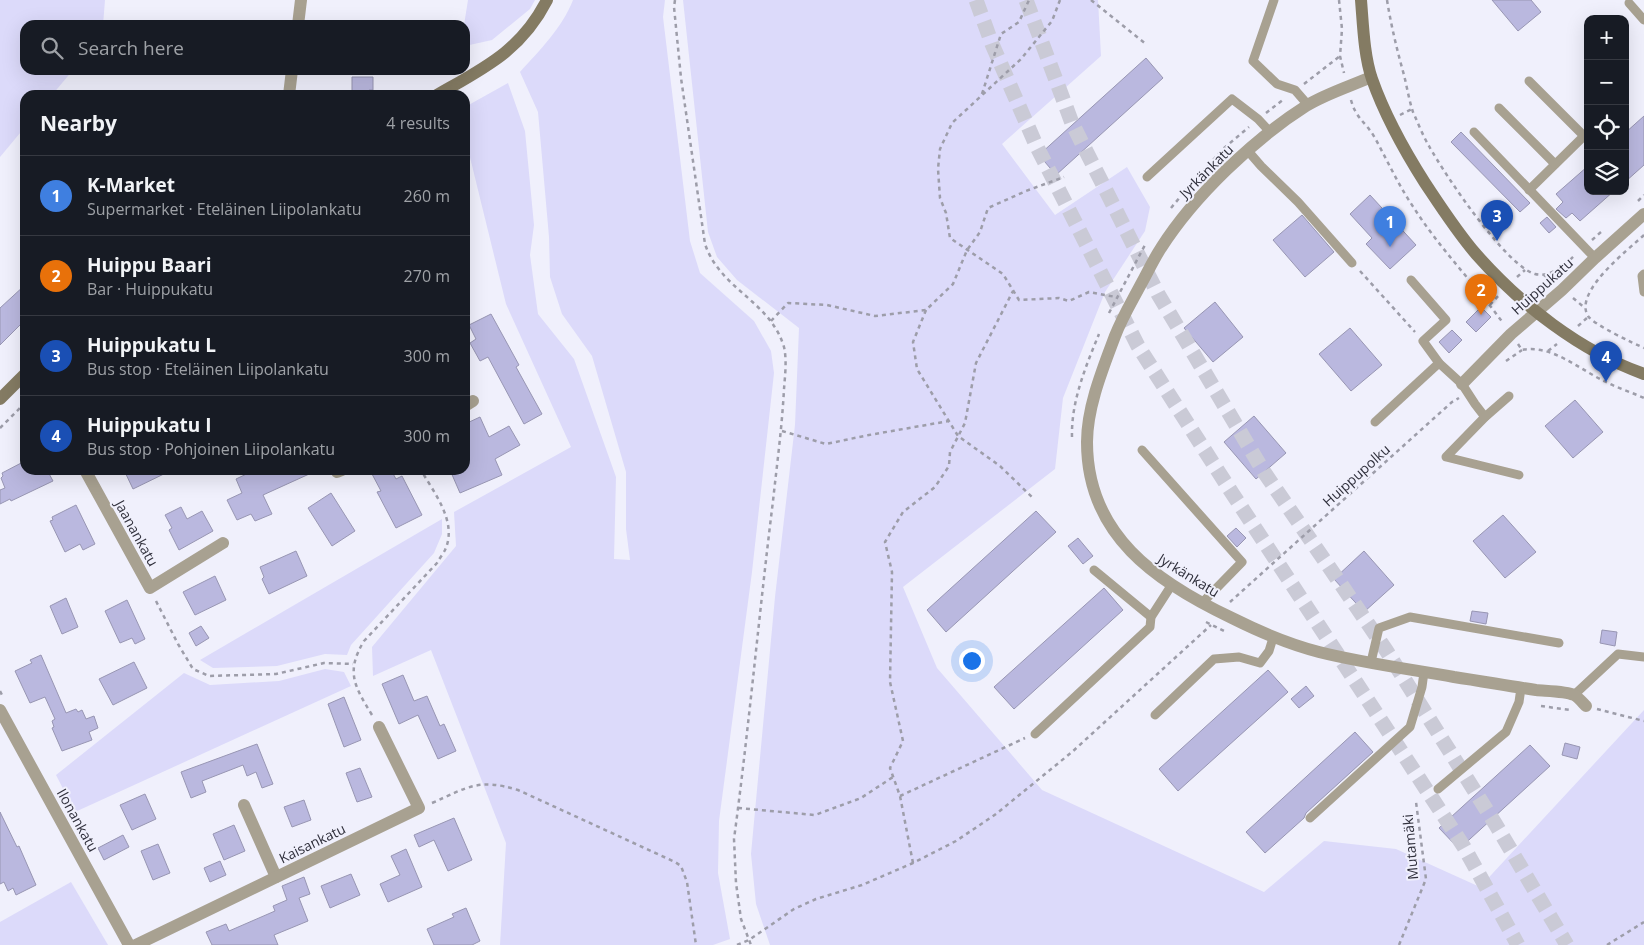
<!DOCTYPE html>
<html lang="en">
<head>
<meta charset="utf-8">
<style>
  :root { --surface:#171b24; --page:#20242c; --text:#f1f3f6; --muted:#9ea1a6; --line:#363941; --accent:#db2777 }
  body { margin:0; font-family:"Open Sans",sans-serif; background:var(--page); color:var(--text) }
  .controls { position:absolute; right:15px; top:15px; display:grid; overflow:hidden; border-radius:10px; box-shadow:0 5px 20px #0002 }
  .controls button { width:45px; height:45px; display:grid; place-items:center; padding:0; border:0; border-bottom:1px solid var(--line); background:var(--surface); color:var(--text); font:25px sans-serif }
  .you { position:absolute; left:971px; top:660px; width:18px; height:18px; margin:-12px; border:4px solid #fff; border-radius:50%; background:#1a73e8; box-shadow:0 0 0 8px #1a73e833 }
  .badge { display:grid; place-items:center; width:32px; height:32px; border-radius:50%; background:var(--accent); color:#fff; font-size:16px; font-weight:700 }
  .pin { position:absolute; translate:-50% -41px; filter:drop-shadow(0 1px 2px #0008) }
  .pin::after { content:''; position:absolute; top:26px; width:18px; height:15px; background:inherit; clip-path:polygon(0 0,100% 0,50% 100%) }
  .list { margin:0; padding:0; list-style:none }
  h2 { display:flex; justify-content:space-between; align-items:center; height:65px; margin:0; padding:0 20px; font-size:21px }
  h2 small { font-size:16px; font-weight:400; color:var(--muted) }
  .list li { display:grid; grid-template-columns:32px 1fr auto; gap:15px; align-items:center; box-sizing:border-box; height:80px; padding:0 20px; border-top:1px solid var(--line) }
  .list b { display:block; font-size:19px; white-space:nowrap }
  .list p { margin:0; font-size:16px; white-space:nowrap; color:var(--muted) }
  .list em { font-size:16px; font-style:normal; color:var(--muted) }
  .icon { flex:none; width:28px; height:28px; fill:none; stroke:currentColor; stroke-width:2; stroke-linecap:round; stroke-linejoin:round }
  .map { position:relative; flex:none; width:1644px; height:945px; overflow:hidden }
  .search { position:absolute; background:var(--surface); box-shadow:0 5px 20px #0002; left:20px; top:20px; width:450px; height:55px; display:flex; align-items:center; gap:12px; box-sizing:border-box; padding:0 18px; border-radius:15px; color:var(--muted); font-size:19px }
  .panel { position:absolute; background:var(--surface); box-shadow:0 5px 20px #0002; left:20px; top:90px; width:450px; height:385px; border-radius:15px }
  .map>svg:first-child { display:block }
  .green { fill:#dcdafa }
  .building { fill:#bab8df; stroke:#9896b3 }
  .lines { fill:none; stroke-linecap:round; stroke-linejoin:round }
  .highway-tunnel { stroke:#cacad6; stroke-width:15; stroke-dasharray:15 8; stroke-linecap:butt }
  .path { stroke:#9d9da9; stroke-width:2.5; stroke-dasharray:4 4; stroke-linecap:butt }
  .lane { stroke:#a8a191; stroke-width:9 }
  .street { stroke:#a8a191; stroke-width:12 }
  .secondary { stroke:#847b63; stroke-width:12 }
  .labels { text-anchor:middle; dominant-baseline:central; stroke-width:4; stroke-linejoin:round; paint-order:stroke }
  .street-label { font-size:14px; fill:#30303c; stroke:#f0f0fc }
</style>
</head>
<body>
<div class="map">
<svg width="1644" height="945" viewBox="0 0 1644 945">
  <rect width="100%" height="100%" fill="#f0f0fc"/>
  <g class="green">
    <path d="M0,0H105L103,25H25V70H73L52,95H25V127L0,157Z"/>
    <path d="M468,0H535L530,9L492,40L465,46L464,25Z"/>
    <path d="M573,0H665L663,17L690,241L700,273L754,321L771,351L774,373L752,572L719,821L718,873L730,939L713,945H500L506,843L431,650L373,676L372,647L456,546L454,512L571,447L506,304L465,137V107L508,83L525,131L534,225L530,255L538,314L574,359L616,477L614,559L630,560L626,529V472L592,356L562,314L550,277L549,237L538,112L520,72C540,50 562,28 573,0Z"/>
    <path d="M683,0H1098L1101,56L1002,144L1055,215L1127,167L1150,207L1145,231L1105,292L1063,398L1055,469L903,587L937,668L1042,790L1264,892L1324,841L1396,849L1480,887L1644,710V945H770L756,904L751,854L775,597L795,425L799,328L737,280L717,257L708,232Z"/>
    <path d="M442,519V534L434,553L351,645L347,655L325,654L277,666L213,668L200,660Z"/>
    <path d="M325,669L344,672L351,686L75,812L56,775L184,673L210,685L279,681Z"/>
    <path d="M71,882L108,945H0V922Z"/>
  </g>
  <g class="building">
    <path d="M1492,0H1531L1541,12L1518,31Z"/>
    <path d="M1146,58L1163,78L1056,175L1039,155Z"/>
    <path d="M352,77H373V90H369V95H352Z"/>
    <path d="M1644,116V165L1625,182V133Z"/>
    <path d="M1461,132L1530,203L1520,212L1451,142Z"/>
    <path d="M1588,166V191H1614L1580,221L1572,213L1566,218L1556,209L1563,202L1556,194Z"/>
    <path d="M1370,195L1416,245L1390,269L1366,244L1372,238L1350,214Z"/>
    <path d="M1302,215L1334,252L1305,277L1273,240Z"/>
    <path d="M1547,217L1556,227L1549,233L1540,223Z"/>
    <path d="M25,285V320L0,345V308Z"/>
    <path d="M1215,302L1243,337L1213,362L1184,328Z"/>
    <path d="M1481,307L1491,317L1476,332L1466,322Z"/>
    <path d="M491,314L519,365L516,367L542,414L524,424L488,357L480,361L470,343L476,339L469,325Z"/>
    <path d="M1350,328L1382,365L1351,391L1319,354Z"/>
    <path d="M1452,330L1462,340L1449,353L1439,342Z"/>
    <path d="M1575,400L1603,432L1573,458L1545,426Z"/>
    <path d="M1254,416L1286,453L1256,479L1224,442Z"/>
    <path d="M480,417L489,437L509,426L520,445L495,459L502,475L460,493L450,470H465V424Z"/>
    <path d="M25,461V470H47L53,481L11,501L10,499L0,504V490L5,488L1,478L3,476L2,473Z"/>
    <path d="M124,470H172L133,489Z"/>
    <path d="M255,470H318L263,495L272,514L255,521L251,514L237,520L227,500L242,493L236,479Z"/>
    <path d="M380,470H391L396,479L402,476L422,515L396,528L377,492L381,491L372,474Z"/>
    <path d="M331,493L355,531L332,546L308,508Z"/>
    <path d="M76,505L95,544L83,550L80,544L65,552L50,521L53,520L52,517Z"/>
    <path d="M181,507L187,519L202,511L213,531L179,550L169,530L172,528L165,515Z"/>
    <path d="M1036,511L1056,532L946,632L927,610Z"/>
    <path d="M1503,515L1536,552L1505,578L1473,541Z"/>
    <path d="M1236,528L1246,538L1237,547L1227,536Z"/>
    <path d="M1078,538L1093,556L1083,564L1068,546Z"/>
    <path d="M296,551L307,576L269,594L262,579L264,577L260,567Z"/>
    <path d="M1364,551L1394,585L1364,612L1334,579Z"/>
    <path d="M215,576L226,600L195,615L183,592Z"/>
    <path d="M1104,588L1123,610L1014,709L994,687Z"/>
    <path d="M66,598L78,627L62,634L50,606Z"/>
    <path d="M127,600L145,639L135,644L132,638L120,643L105,611Z"/>
    <path d="M1472,611L1488,613L1486,624L1470,621Z"/>
    <path d="M201,626L209,638L196,646L189,633Z"/>
    <path d="M1602,630L1617,632L1615,646L1600,643Z"/>
    <path d="M41,655L66,713L76,709L78,712L82,710L86,719L94,716L98,728L89,732L92,740L62,751L52,728L54,727L52,721L55,719L45,697L30,703L15,671L32,663L30,660Z"/>
    <path d="M134,662L147,688L113,705L99,679Z"/>
    <path d="M1268,670L1288,692L1178,791L1159,769Z"/>
    <path d="M403,675L414,701L427,696L440,726L444,724L456,751L438,759L418,715L399,724L382,684Z"/>
    <path d="M1306,686L1314,696L1299,708L1291,699Z"/>
    <path d="M344,697L361,740L344,747L328,704Z"/>
    <path d="M1355,732L1373,752L1306,813L1304,818L1265,853L1246,832Z"/>
    <path d="M1565,743L1580,747L1577,759L1562,755Z"/>
    <path d="M257,744L273,784L262,788L256,772L247,776L243,765L202,781L206,792L191,798L181,772Z"/>
    <path d="M1530,745L1550,766L1459,849L1439,828Z"/>
    <path d="M360,768L372,797L357,802L346,773Z"/>
    <path d="M145,794L156,819L132,830L120,805Z"/>
    <path d="M304,800L311,820L292,827L284,807Z"/>
    <path d="M0,812L17,847L19,846L36,885L16,895L13,888L8,891L4,882L0,884Z"/>
    <path d="M454,818L472,860L448,871L434,840L419,847L414,835Z"/>
    <path d="M234,825L245,851L224,860L213,834Z"/>
    <path d="M123,835L129,847L104,860L98,848Z"/>
    <path d="M158,844L170,873L153,880L141,851Z"/>
    <path d="M406,849L422,887L388,902L380,884L400,875L391,856Z"/>
    <path d="M220,861L226,875L210,882L204,868Z"/>
    <path d="M351,874L360,895L330,908L321,886Z"/>
    <path d="M304,877L310,894L299,898L308,921L274,935L278,945H212L206,932L226,924L229,931L275,911L273,906L287,900L282,886Z"/>
    <path d="M466,908L480,941L472,945H434L427,929L454,917L452,914Z"/>
  </g>
  <g class="lines">
    <g class="highway-tunnel">
      <path d="M976,0L992,44L1036,145L1138,346L1232,493L1464,847L1518,945"/>
      <path d="M1026,0L1072,123L1158,294L1264,472L1386,650L1496,825L1567,945"/>
    </g>
    <g class="path">
      <path d="M675,0L674,7L681,78L705,244C707,250 710,256 713,261C734,294 772,307 784,347C787,360 785,376 784,389C782,427 777,464 773,501C759,614 749,727 734,839L736,883L741,919L751,945"/>
      <path d="M1060,0L1052,21L1021,59L952,123L940,149L938,169L940,198L946,213L950,238L1003,274L1019,300L1059,298L1069,301L1089,292L1116,297"/>
      <path d="M1091,0L1147,45"/>
      <path d="M1339,0L1342,29L1340,56L1344,73"/>
      <path d="M1387,0C1391,25 1397,50 1404,75C1407,87 1409,100 1413,112C1418,123 1423,136 1429,146C1445,175 1506,266 1535,274C1550,278 1565,265 1575,255"/>
      <path d="M1304,84L1340,56"/>
      <path d="M982,94L1001,34L1019,22L1029,0"/>
      <path d="M1351,100C1356,119 1366,122 1375,138C1388,162 1399,186 1414,208C1440,249 1475,284 1503,323"/>
      <path d="M1266,113L1284,99"/>
      <path d="M1400,115L1412,109"/>
      <path d="M1197,178L1223,149L1249,127"/>
      <path d="M1638,201L1644,195"/>
      <path d="M1171,208L1190,185"/>
      <path d="M1644,235C1629,249 1573,292 1588,316C1594,325 1633,343 1644,348"/>
      <path d="M1592,240L1601,232"/>
      <path d="M1360,271L1415,332"/>
      <path d="M1544,275L1553,282"/>
      <path d="M1517,277L1525,270"/>
      <path d="M1573,298L1585,308"/>
      <path d="M1490,305L1499,295"/>
      <path d="M926,310L913,342L917,369L958,436L1000,466L1034,499"/>
      <path d="M1109,313L1146,243"/>
      <path d="M771,321L788,303L827,305L875,316L926,310L953,284L967,250L980,232L988,208L1026,191L1064,177"/>
      <path d="M1578,326L1588,317"/>
      <path d="M1518,344L1522,350C1551,344 1579,369 1604,381C1617,388 1631,392 1644,398"/>
      <path d="M1548,351L1557,344"/>
      <path d="M1506,361L1522,350"/>
      <path d="M0,428L25,403"/>
      <path d="M782,431L826,444L869,435L949,421"/>
      <path d="M1072,437C1071,401 1086,366 1099,334"/>
      <path d="M156,601L178,644L193,669L209,676L276,674L324,663L353,664"/>
      <path d="M1230,602L1452,402L1459,398"/>
      <path d="M1206,622L1226,632"/>
      <path d="M0,691L3,697"/>
      <path d="M1541,706L1570,710"/>
      <path d="M1597,709L1644,721"/>
      <path d="M372,715C355,687 345,672 364,641L437,563C439,559 443,554 445,550C458,522 434,493 421,470"/>
      <path d="M900,796L1025,738"/>
      <path d="M432,803C468,787 479,778 518,790L675,862L681,866L687,882L696,945"/>
      <path d="M738,808L815,815L861,798L893,777"/>
      <path d="M913,863L900,796L890,768L903,741L890,682L892,572L885,542L903,512L935,487L949,466L950,452L965,423L976,363L1013,291"/>
      <path d="M737,945L749,940L794,909L816,899L862,885L913,863L956,841L996,814L1072,752L1211,625"/>
      <path d="M1399,945L1426,879L1416,802"/>
      <path d="M1607,945L1644,922"/>
    </g>
    <g class="lane">
      <path d="M1274,0L1253,61L1277,84L1295,90L1308,105"/>
      <path d="M1629,3L1644,20"/>
      <path d="M1529,81L1584,136L1529,190"/>
      <path d="M1499,108L1555,164"/>
      <path d="M1474,132L1595,258"/>
      <path d="M1248,151L1261,166L1298,202L1352,263"/>
      <path d="M1147,177L1232,99L1258,119L1270,132"/>
      <path d="M1644,274L1642,276L1644,292"/>
      <path d="M1411,280L1446,320L1423,341L1439,363L1462,384L1475,404L1485,417"/>
      <path d="M1509,396L1485,417L1446,457L1519,475"/>
      <path d="M1375,422L1439,363"/>
      <path d="M1142,450L1242,562L1202,603"/>
      <path d="M1094,570L1151,617"/>
      <path d="M1371,662L1379,628L1410,617L1559,643"/>
      <path d="M1574,695L1618,654L1644,657"/>
      <path d="M1155,715L1214,659L1239,657L1260,663L1269,651L1273,638"/>
      <path d="M1035,734L1150,627L1151,617L1171,586"/>
      <path d="M1438,789L1506,732L1519,702L1521,688"/>
      <path d="M1310,818L1410,727L1422,687L1424,672"/>
    </g>
    <g class="street">
      <path d="M298,25L301,0"/>
      <path d="M1371,77C1351,86 1325,94 1306,106C1254,139 1194,196 1161,248C1153,260 1147,274 1140,286C1131,303 1122,318 1115,336C1103,368 1087,407 1087,442C1087,535 1156,582 1232,618C1260,632 1288,644 1319,652C1363,663 1409,669 1454,677C1481,681 1509,686 1536,690C1546,691 1566,691 1574,695C1578,697 1583,703 1586,706"/>
      <path d="M289,95L292,70"/>
      <path d="M1462,384L1511,334L1562,290L1595,258L1644,214"/>
      <path d="M465,406L473,401"/>
      <path d="M85,470L150,588L223,543"/>
      <path d="M337,472L342,470"/>
      <path d="M0,710L129,945"/>
      <path d="M244,805L276,877"/>
      <path d="M136,945L419,808L379,727"/>
    </g>
    <g class="secondary">
      <path d="M1361,0C1363,24 1364,56 1372,79C1385,116 1404,150 1425,183C1441,207 1457,232 1476,254C1521,305 1580,351 1644,374"/>
      <path d="M437,95C484,68 521,51 547,0"/>
      <path d="M0,399L25,374"/>
    </g>
  </g>
  <g class="labels">
    <g class="street-label">
      <text transform="translate(1206 171) rotate(-45)">Jyrkänkatu</text>
      <text transform="translate(1542 286) rotate(-42)">Huippukatu</text>
      <text transform="translate(1356 475) rotate(-42)">Huippupolku</text>
      <text transform="translate(137 533) rotate(61)">Jaanankatu</text>
      <text transform="translate(1189 575) rotate(32)">Jyrkänkatu</text>
      <text transform="translate(78 820) rotate(61)">Ilonankatu</text>
      <text transform="translate(312 843) rotate(-26)">Kaisankatu</text>
      <text transform="translate(1410 847) rotate(-95)">Mutamäki</text>
    </g>
  </g>
</svg>
<div class="controls">
<button>+</button>
<button>−</button>
<button><svg class="icon" aria-label="locate" viewBox="0 0 24 24"><circle cx="12" cy="12" r="6"/><path d="M12 2v4M12 18v4M2 12h4M18 12h4"/></svg></button>
<button><svg class="icon" aria-label="layers" viewBox="0 0 24 24"><path d="M12 4l9 5-9 5-9-5zM3 14l9 5 9-5"/></svg></button>
</div>
<div class="you"></div>
<div class="pin badge" style="left:1390px;top:247px;background:#3f7fe0">1</div>
<div class="pin badge" style="left:1481px;top:315px;background:#e8710a">2</div>
<div class="pin badge" style="left:1497px;top:241px;background:#1a4fb4">3</div>
<div class="pin badge" style="left:1606px;top:382px;background:#1a4fb4">4</div>
<div class="search"><svg class="icon" aria-label="search" viewBox="0 0 24 24"><circle cx="10" cy="10" r="6"/><path d="M15 15l6 6"/></svg>Search here</div>
<section class="panel">
<h2>Nearby<small>4 results</small></h2>
<ul class="list">
<li><span class="badge" style="background:#3f7fe0">1</span><div><b>K-Market</b><p>Supermarket · Eteläinen Liipolankatu</p></div><em>260 m</em></li>
<li><span class="badge" style="background:#e8710a">2</span><div><b>Huippu Baari</b><p>Bar · Huippukatu</p></div><em>270 m</em></li>
<li><span class="badge" style="background:#1a4fb4">3</span><div><b>Huippukatu L</b><p>Bus stop · Eteläinen Liipolankatu</p></div><em>300 m</em></li>
<li><span class="badge" style="background:#1a4fb4">4</span><div><b>Huippukatu I</b><p>Bus stop · Pohjoinen Liipolankatu</p></div><em>300 m</em></li>
</ul>
</section>
</div>
</body>
</html>
